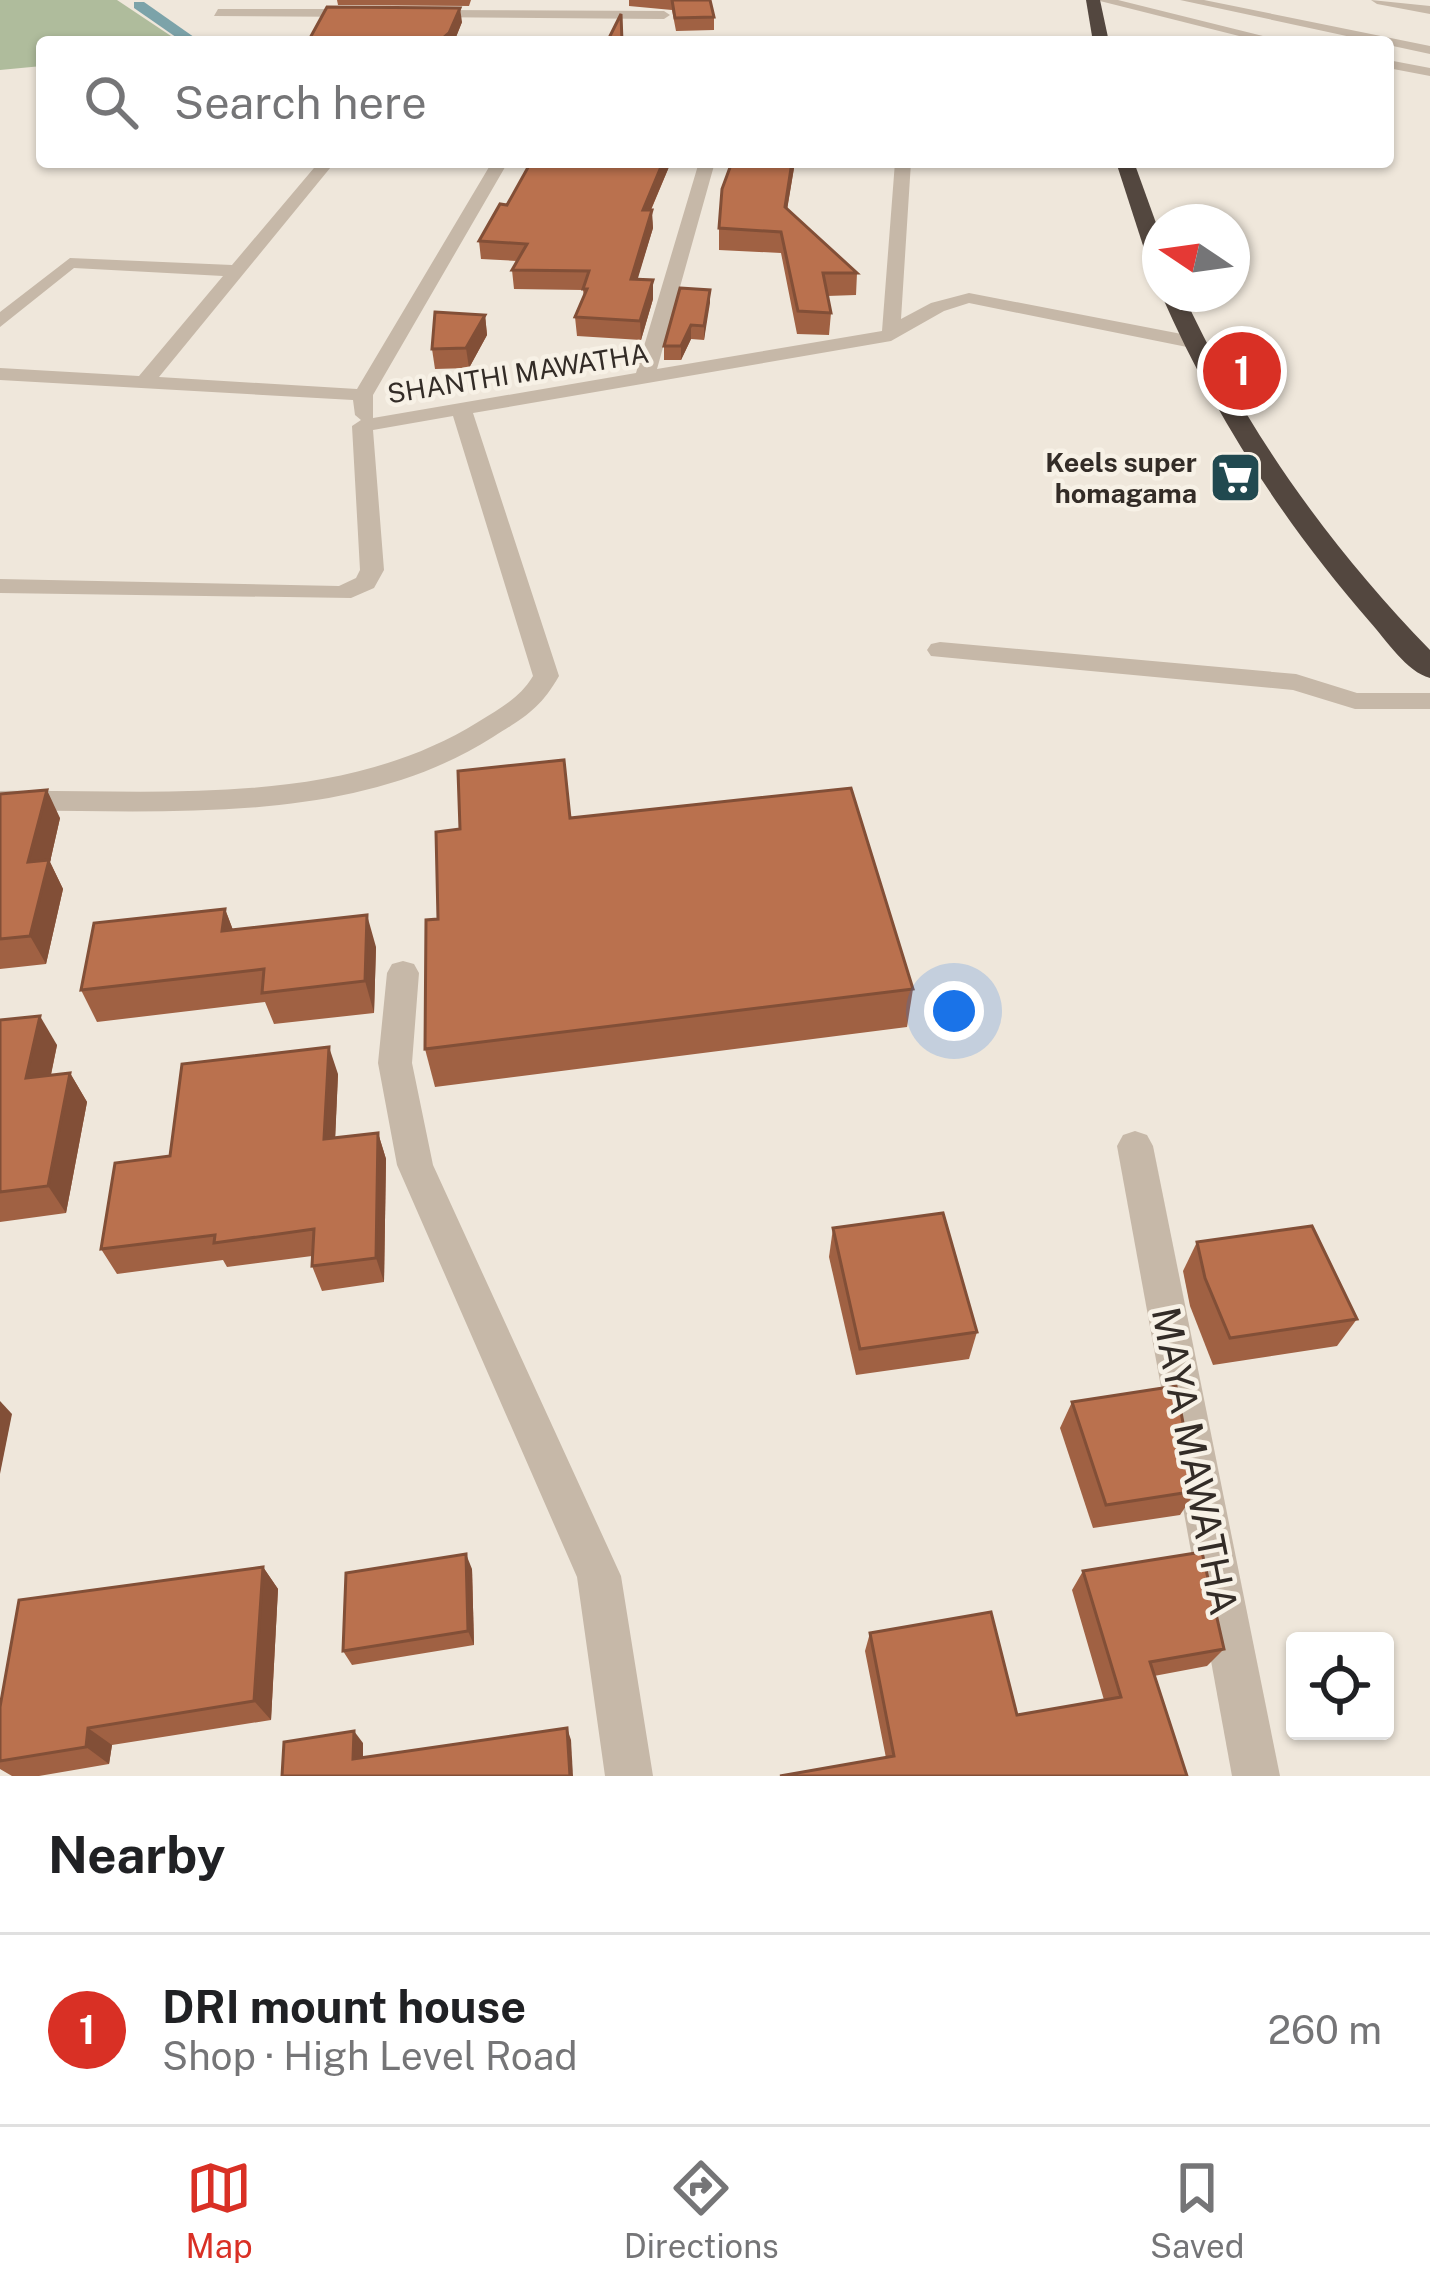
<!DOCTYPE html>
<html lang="en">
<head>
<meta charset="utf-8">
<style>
  :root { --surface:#fff; --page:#f6f6f6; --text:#202124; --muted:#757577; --line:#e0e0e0; --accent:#d93025 }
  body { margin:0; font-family:"Public Sans",sans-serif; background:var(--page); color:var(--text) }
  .controls { position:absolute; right:36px; bottom:36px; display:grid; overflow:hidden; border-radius:12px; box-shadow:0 3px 9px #0004 }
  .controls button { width:108px; height:108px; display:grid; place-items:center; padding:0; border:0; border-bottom:3px solid var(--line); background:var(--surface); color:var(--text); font:60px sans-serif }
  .compass { position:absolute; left:1142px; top:204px; width:108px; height:108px; border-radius:50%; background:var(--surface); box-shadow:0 3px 9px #0004; rotate:283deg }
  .you { position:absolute; left:954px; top:1011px; width:42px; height:42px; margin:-30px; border:9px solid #fff; border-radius:50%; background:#1a73e8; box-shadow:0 0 0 18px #1a73e833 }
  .badge { display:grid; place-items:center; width:78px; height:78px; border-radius:50%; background:var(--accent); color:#fff; font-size:39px; font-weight:700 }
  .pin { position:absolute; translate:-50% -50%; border:6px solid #fff; box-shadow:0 3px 12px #0006 }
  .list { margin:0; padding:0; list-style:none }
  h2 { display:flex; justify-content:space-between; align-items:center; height:156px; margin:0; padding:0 48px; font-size:51px }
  h2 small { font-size:39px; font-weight:400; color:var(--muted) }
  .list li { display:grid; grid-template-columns:78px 1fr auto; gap:36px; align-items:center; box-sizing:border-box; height:192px; padding:0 48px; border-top:3px solid var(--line) }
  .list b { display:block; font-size:45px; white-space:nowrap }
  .list p { margin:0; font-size:39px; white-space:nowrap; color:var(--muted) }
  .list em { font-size:39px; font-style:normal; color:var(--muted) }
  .icon { flex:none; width:66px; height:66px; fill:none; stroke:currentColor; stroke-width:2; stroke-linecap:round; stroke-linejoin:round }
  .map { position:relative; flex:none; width:1430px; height:1776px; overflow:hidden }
  .search { position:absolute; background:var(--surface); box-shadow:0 3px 9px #0004; left:36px; right:36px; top:36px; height:132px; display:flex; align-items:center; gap:30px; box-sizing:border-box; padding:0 42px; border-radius:12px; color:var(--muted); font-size:45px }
  .sheet { height:348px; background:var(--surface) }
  nav { display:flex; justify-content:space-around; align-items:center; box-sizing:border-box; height:168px; border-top:3px solid var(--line); background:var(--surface); font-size:33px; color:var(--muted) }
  nav a { display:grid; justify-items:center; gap:6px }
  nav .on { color:var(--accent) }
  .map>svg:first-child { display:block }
  .green { fill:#afbc9c }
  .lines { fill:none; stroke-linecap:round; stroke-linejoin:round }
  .canal { fill:#7ca3a9; fill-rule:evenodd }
  .street { fill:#c6b8a8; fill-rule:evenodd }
  .highway { fill:#53473f; fill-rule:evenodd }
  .wall { fill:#a06143 }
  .shaded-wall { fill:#824f37 }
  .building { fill:#ba714e; stroke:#824f37; stroke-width:3 }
  .labels { text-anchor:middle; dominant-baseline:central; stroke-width:9; stroke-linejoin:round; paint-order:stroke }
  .far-street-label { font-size:27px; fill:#332c27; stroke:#f7f1e6 }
  .far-poi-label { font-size:27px; font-weight:bold; fill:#332c27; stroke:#f7f1e6; text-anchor:end }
  .near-street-label { font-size:39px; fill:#332c27; stroke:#f7f1e6 }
</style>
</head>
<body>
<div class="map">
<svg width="1430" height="1776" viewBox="0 0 1430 1776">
  <rect width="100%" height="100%" fill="#efe7db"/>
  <path class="green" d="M0,0H117L180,42H42V66L0,70Z"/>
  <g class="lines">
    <path class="canal" d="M134,2H144L201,42H183L134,8Z"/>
    <g class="street">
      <path d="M1096,0H1118L1287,42H1263Z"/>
      <path d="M1180,0H1204L1430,46V54Z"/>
      <path d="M1371,0L1430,6V14L1377,4Z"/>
      <path d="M218,9H362L368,13L362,17L214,16Z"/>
      <path d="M422,10L664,11L670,15L664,19L418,17Z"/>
      <path d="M1388,60L1430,68V76L1388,68Z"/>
      <path d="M319,162H335L159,377L357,389L492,162H508L373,395V418L636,373L699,162H715L657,369L882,331L895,162H911L901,319L931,303L969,293L1192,336L1202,342L1192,348L969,303L944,311L891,341L473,413L559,676C540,709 525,717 493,737C350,828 163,809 0,811V791C159,789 338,809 478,722C500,708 519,699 533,676L453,416L373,430L384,570L374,588L351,598L0,593V579L339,586L356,578L360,570L352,426L361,420L355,415L353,400L0,380V368L139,376L223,276L74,268L0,327V312L70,258L232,265Z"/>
      <path d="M940,642L1296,674L1357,693H1430V709H1355L1293,690L931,656L927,650L931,644Z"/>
      <path d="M403,961L414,964L419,973L412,1063L433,1165L621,1576L653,1776H605L577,1577L397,1165L378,1063L387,973L392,964Z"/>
      <path d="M1135,1131L1147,1135L1153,1146L1280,1776H1232L1117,1146L1123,1135Z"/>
    </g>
    <g class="highway">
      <path d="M1086,0H1100L1109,42H1093Z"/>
      <path d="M1116,162H1134L1160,234V270L1149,264Z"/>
      <path d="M1161,294H1183C1245,428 1327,544 1430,650V678C1407,672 1386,640 1370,622C1283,522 1214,415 1161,294Z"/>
    </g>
  </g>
  <g class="wall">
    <path d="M337,0H471L469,6L338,5Z"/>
    <path d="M629,0H710L714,17V30L676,31L672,10L629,6Z"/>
    <path d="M462,22L454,42H311L310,38Z"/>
    <path d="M528,162H671L651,210L653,228L637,279L653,299L641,340L577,336L575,317L584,297L583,290L514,289L512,270L517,261L481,259L479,241L507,205L528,166Z"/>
    <path d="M795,162L787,209L857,273L856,295L827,296L831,313L829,335L797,334L781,253L719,250V228Z"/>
    <path d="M823,162H866L864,168L823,167Z"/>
    <path d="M710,290L704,340L691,339L681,360H664V346Z"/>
    <path d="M485,315L487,335L469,368L435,369L432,349Z"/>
    <path d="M0,794L60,818L50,862L63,889L46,964L0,969Z"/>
    <path d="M570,818L913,989L907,1027L435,1087L425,1049Z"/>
    <path d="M225,909L233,930L376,947L374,1013L274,1024L265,1002L97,1022L81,990Z"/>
    <path d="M0,1020L57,1045L51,1075L70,1073L87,1102L66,1213L0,1222Z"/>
    <path d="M338,1074L335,1138L378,1133L386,1159L384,1282L322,1291L312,1266V1256L227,1267L223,1260L117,1274L101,1249L170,1156Z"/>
    <path d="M833,1228L977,1332L969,1359L856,1375L829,1257Z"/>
    <path d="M1197,1242L1357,1319L1337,1346L1213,1365L1190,1306L1183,1271Z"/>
    <path d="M1072,1402L1196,1491L1180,1515L1093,1528L1060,1428Z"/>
    <path d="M263,1567L278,1589L271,1720L112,1745L109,1764L39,1776H12L0,1769V1707Z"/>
    <path d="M472,1569L474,1645L352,1665L343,1651Z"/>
    <path d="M1083,1571L1224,1649L1207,1666L1154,1676L1187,1776L886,1758L865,1651L870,1633L1017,1715L1104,1700L1072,1590Z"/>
  </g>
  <g class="shaded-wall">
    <path d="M460,8L462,22L454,42H443L442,39Z"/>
    <path d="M663,162H671L643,228V210Z"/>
    <path d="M792,162H795L784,228L785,207Z"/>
    <path d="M652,210L653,228L632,298L631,279Z"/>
    <path d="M653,280V299L641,340L640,321Z"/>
    <path d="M710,290V303L704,340V326Z"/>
    <path d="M485,315L487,335L469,368L466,348Z"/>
    <path d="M691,325V339L681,360V346Z"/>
    <path d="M47,790L60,818L50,862L63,889L46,964L30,936L28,862Z"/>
    <path d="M225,909L237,941L222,931Z"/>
    <path d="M367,915L376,947L374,1013L365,981Z"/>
    <path d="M40,1016L57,1045L44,1107L26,1078Z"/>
    <path d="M329,1047L338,1074L334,1165L324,1139Z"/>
    <path d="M70,1073L87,1102L66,1213L48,1186Z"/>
    <path d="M378,1133L386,1159L384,1282L376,1258Z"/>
    <path d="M0,1401L12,1414L0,1474Z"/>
    <path d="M466,1554L472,1569L474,1645L468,1631Z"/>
    <path d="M263,1567L278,1589L271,1720L254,1701Z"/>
    <path d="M88,1728L112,1745L109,1764L86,1747Z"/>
    <path d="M567,1728L571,1740L573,1776H570Z"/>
    <path d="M354,1731L363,1743V1770L353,1759Z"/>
  </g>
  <g class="building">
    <path d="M672,0H710L714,17L675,18Z"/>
    <path d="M327,7L460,8L449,33L442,39L310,38Z"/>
    <path d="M621,14L622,42H607Z"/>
    <path d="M531,162H663L643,210H652L631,279L653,280L640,321L575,317L587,289H583L589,271L512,270L527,244L479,241L500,204L507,205Z"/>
    <path d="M732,162H792L785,207L857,273H823L831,313L798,311L781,232L719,228L722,189Z"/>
    <path d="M680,288L710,290L704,326L691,325L681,346H664Z"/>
    <path d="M435,312L485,315L466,348L432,349Z"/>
    <path d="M564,760L570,818L851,788L913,989L425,1049L426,920L438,919L436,832L460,829L458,771Z"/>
    <path d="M47,790L28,862L49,860L30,936L0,939V794Z"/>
    <path d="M225,909L222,931L367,915L365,981L262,993L264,969L81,990L94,923Z"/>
    <path d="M40,1016L26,1078L70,1073L48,1186L0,1192V1020Z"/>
    <path d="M329,1047L324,1139L378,1133L376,1258L312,1266L314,1229L214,1243L215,1235L101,1249L115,1163L170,1156L182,1064Z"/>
    <path d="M943,1213L977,1332L860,1349L833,1228Z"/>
    <path d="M1312,1226L1357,1319L1230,1338L1205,1278L1197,1242Z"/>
    <path d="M1176,1386L1196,1491L1106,1505L1072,1402Z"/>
    <path d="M1202,1552L1224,1649L1150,1662L1187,1776H780L894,1756L870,1633L991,1612L1017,1715L1121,1697L1083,1571Z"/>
    <path d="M466,1554L468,1631L343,1651L346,1573Z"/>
    <path d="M263,1567L254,1701L88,1728L86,1747L0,1761V1707L19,1600Z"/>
    <path d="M567,1728L570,1776H282L284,1742L354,1731L353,1759Z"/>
  </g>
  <defs>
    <symbol id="supermarket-square" viewBox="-11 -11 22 22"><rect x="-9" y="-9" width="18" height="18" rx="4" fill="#214950" stroke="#f7f1e6"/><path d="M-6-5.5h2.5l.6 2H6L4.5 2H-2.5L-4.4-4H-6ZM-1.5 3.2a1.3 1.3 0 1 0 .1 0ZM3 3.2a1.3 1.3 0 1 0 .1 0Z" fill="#fff"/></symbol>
  </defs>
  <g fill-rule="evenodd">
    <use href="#supermarket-square" x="1206" y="448" width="59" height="59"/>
  </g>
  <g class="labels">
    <g class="far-street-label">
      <text transform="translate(518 373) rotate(-9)">SHANTHI MAWATHA</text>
    </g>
    <g class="far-poi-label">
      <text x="1197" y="462">Keels super<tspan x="1197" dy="31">homagama</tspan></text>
    </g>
    <g class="near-street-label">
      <text transform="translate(1195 1461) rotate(79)">MAYA MAWATHA</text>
    </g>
  </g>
</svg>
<div class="controls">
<button><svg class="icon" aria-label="locate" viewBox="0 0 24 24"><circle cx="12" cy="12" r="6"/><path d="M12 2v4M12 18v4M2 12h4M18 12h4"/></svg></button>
</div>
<svg class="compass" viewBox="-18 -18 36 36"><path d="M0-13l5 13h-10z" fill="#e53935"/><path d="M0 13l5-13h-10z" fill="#757577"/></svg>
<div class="you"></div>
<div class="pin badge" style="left:1242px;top:371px">1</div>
<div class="search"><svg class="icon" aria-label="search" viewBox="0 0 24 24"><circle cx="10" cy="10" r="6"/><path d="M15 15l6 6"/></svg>Search here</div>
</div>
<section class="sheet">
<h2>Nearby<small></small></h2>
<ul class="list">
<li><span class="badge">1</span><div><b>DRI mount house</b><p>Shop · High Level Road</p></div><em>260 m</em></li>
</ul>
</section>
<nav>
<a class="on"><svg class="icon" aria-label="map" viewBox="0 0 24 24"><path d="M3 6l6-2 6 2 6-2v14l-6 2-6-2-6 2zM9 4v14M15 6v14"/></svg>Map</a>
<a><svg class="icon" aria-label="directions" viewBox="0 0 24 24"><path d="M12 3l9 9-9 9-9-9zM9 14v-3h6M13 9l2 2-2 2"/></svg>Directions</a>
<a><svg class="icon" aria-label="saved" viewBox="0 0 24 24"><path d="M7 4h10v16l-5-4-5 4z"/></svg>Saved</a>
</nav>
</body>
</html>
